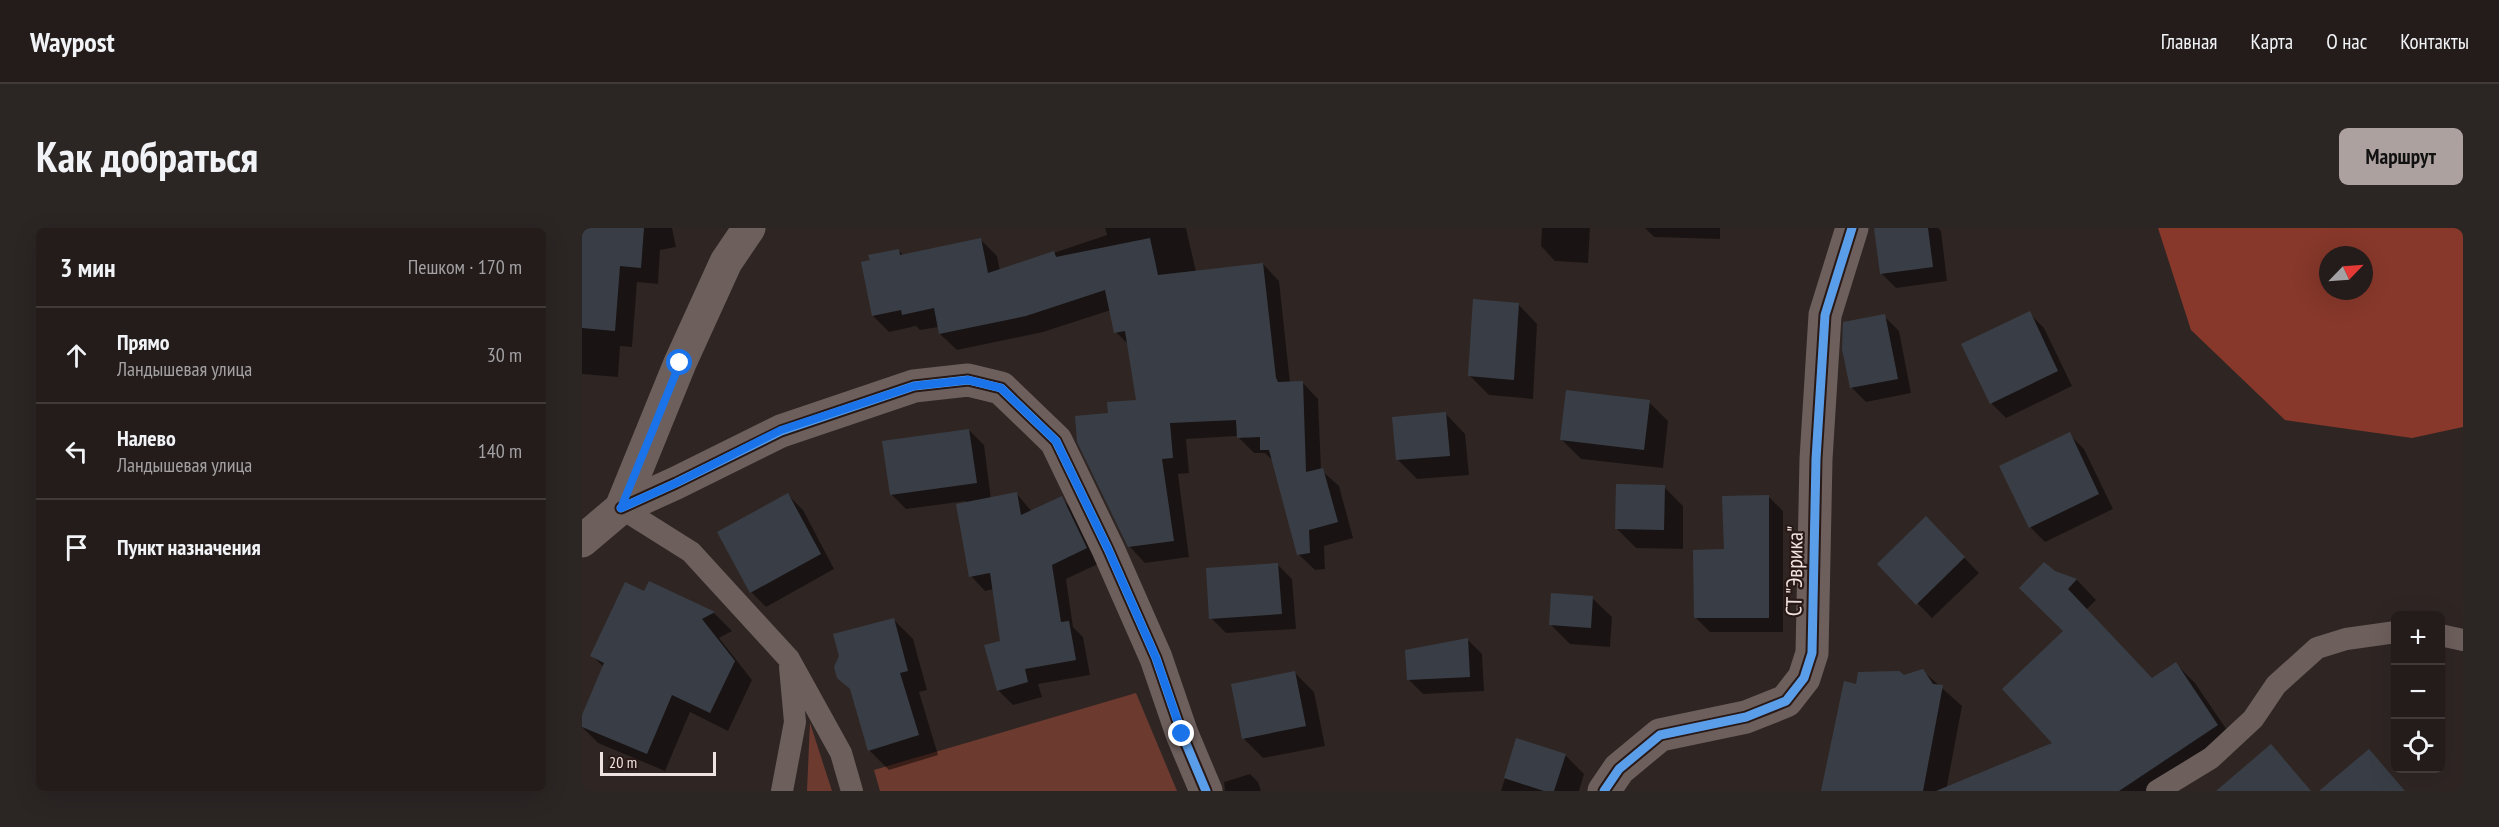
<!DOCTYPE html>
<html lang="ru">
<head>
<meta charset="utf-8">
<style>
  :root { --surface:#231c1b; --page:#2b2524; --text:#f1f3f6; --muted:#a3a1a3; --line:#403a3a; --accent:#aca19f }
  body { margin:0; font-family:"PT Sans Narrow",sans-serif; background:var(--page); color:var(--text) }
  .controls { position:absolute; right:18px; bottom:18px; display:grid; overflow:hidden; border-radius:9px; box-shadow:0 6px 24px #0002 }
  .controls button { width:54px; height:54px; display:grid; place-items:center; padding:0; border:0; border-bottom:2px solid var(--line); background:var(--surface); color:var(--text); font:30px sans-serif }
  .compass { position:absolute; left:1737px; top:18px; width:54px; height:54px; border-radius:50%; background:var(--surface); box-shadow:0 6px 24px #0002; rotate:65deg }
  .scale { position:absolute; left:18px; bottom:15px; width:116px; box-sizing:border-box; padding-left:6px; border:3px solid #efe3e1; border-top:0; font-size:16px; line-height:21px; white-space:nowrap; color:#efe3e1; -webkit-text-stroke:4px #291916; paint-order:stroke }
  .stop { position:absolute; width:18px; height:18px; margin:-14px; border:4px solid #1a73e8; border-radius:50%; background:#fff }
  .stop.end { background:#1a73e8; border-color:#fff; box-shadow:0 2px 6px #0008 }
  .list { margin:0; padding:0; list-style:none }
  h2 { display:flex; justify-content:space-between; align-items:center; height:78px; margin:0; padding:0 24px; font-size:26px }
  h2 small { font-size:20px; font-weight:400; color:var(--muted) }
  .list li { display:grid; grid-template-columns:39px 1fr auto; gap:18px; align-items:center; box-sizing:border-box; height:96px; padding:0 24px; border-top:2px solid var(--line) }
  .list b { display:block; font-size:22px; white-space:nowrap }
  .list p { margin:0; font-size:20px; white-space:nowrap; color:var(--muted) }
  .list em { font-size:20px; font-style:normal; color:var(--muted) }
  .icon { flex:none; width:33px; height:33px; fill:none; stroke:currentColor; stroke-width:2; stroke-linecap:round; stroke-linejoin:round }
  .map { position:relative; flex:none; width:1881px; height:563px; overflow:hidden; border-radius:9px }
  header { display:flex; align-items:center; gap:36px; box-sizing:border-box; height:84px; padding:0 30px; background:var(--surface); border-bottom:2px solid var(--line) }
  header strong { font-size:28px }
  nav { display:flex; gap:33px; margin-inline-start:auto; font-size:21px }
  .intro { display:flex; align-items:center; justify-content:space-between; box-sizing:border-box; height:144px; padding:0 36px }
  h1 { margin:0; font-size:42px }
  .button { padding:15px 27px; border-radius:9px; background:var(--accent); color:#111; font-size:21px; font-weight:700 }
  main { display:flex; gap:36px; padding:0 36px }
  aside { flex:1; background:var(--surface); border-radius:9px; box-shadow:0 6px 24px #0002 }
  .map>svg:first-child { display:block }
  .green { fill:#6d3a30 }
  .forest { fill:#87382a; fill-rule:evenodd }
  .shadow { fill:#0007 }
  .building { fill:#393e46 }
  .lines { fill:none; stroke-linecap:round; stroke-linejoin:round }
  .service { stroke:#6d5f5c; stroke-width:22 }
  .minor { stroke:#6d5f5c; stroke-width:33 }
  .tertiary { stroke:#6d5f5c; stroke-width:33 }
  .cycleway-casing { stroke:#291916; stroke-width:13 }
  .cycleway { stroke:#5a9eea; stroke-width:9 }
  .route { stroke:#1a73e8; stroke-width:8 }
  .labels { text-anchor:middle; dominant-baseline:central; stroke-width:4.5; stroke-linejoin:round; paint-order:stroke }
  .street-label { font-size:22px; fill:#efe3e1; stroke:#291916 }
</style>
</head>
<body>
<header>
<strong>Waypost</strong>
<nav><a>Главная</a><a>Карта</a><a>О нас</a><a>Контакты</a></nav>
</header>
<div class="intro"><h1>Как добраться</h1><a class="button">Маршрут</a></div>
<main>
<aside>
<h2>3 мин<small>Пешком · 170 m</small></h2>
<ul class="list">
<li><svg class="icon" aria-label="ahead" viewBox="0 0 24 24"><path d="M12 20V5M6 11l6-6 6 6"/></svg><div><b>Прямо</b><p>Ландышевая улица</p></div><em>30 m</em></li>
<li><svg class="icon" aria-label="left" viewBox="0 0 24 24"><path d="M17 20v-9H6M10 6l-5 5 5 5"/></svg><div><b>Налево</b><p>Ландышевая улица</p></div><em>140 m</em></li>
<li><svg class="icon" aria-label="arrive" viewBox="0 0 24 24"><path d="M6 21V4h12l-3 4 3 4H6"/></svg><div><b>Пункт назначения</b></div></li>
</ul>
</aside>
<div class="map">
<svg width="1881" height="563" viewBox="0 0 1881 563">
  <rect width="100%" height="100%" fill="#2f2624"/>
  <g class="green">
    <path d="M554,465L595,563H298L292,542Z"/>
    <path d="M228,495L250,563H225Z"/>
  </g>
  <path class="forest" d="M1576,0H1881V199L1830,210L1703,192L1609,102ZM1746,27H1782V63H1746Z"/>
  <g class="shadow">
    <path d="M7,0H90L94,19L78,22L76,56L55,54L50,119L38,118L36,149L0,146V9Z"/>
    <path d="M523,0H604L614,44L681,36L697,53L708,155L720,154L736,171L739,242L757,258L771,310L742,318L743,341L733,342L716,326L691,233L683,225H672L655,208L604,211L607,245L596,246L607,329L563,335L547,318L527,186L556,173L547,117L534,104L529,82L461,104L375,122L358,106L357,99L338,102L334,98L307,104L291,88L316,22L322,28L398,11L415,28L418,43L525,7Z"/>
    <path d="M960,0H1008L1006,35L973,33L959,18Z"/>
    <path d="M1063,0H1138V11L1072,9Z"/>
    <path d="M1294,0H1356L1359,3L1365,53L1314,60L1299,45Z"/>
    <path d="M936,76L955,96L951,171L907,167L888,148Z"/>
    <path d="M1447,85L1462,100L1490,158L1424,190L1409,175Z"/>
    <path d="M1302,88L1317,103L1329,165L1284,174L1269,159Z"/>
    <path d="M1067,174L1086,193L1081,240L999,231L980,212Z"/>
    <path d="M864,186L883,206L887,247L835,251L816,232Z"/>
    <path d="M387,202L402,217L409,271L435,266L450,284L479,270L494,285L518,335L484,351L491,399L501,409L508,447L456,456L460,469L431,477L416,462L419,414L412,361L403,363L389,348L384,273L324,281L309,266Z"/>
    <path d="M1487,206L1502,221L1531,281L1463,314L1448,299Z"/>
    <path d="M1082,259L1101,278V321L1054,320L1034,300Z"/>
    <path d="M206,267L221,282L252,341L184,379L169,364Z"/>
    <path d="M1186,268L1201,283V404H1128L1114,390Z"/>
    <path d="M1344,290L1397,345L1350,390L1297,336Z"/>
    <path d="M696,337L710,351L714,401L644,405L629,390Z"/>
    <path d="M1472,345L1495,352L1514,372L1504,382L1570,451L1594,436L1613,455L1655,517L1585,563H1399L1393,547L1473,516L1483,403Z"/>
    <path d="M67,355L132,385L150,403L137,410L170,452L146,503L108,484L83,543L16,515L0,499V491L22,439L10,428L62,365Z"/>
    <path d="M1010,370L1030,389L1028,419L988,416L968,396Z"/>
    <path d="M311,391L331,411L345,462L337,464L356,527L307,542L287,522L270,463L256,449Z"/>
    <path d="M885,411L900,426L902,463L841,466L826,451Z"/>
    <path d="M1340,442L1380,478L1364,563H1244L1241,561L1275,458L1322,449Z"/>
    <path d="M713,445L732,464L743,518L681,530L661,510Z"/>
    <path d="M935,512L983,527L1002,546L997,563H919Z"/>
    <path d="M668,546L676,554L679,563H643L642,554Z"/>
  </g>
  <g class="building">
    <path d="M0,0H62L59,40L38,38L33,103L0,100Z"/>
    <path d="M1292,0H1346L1351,39L1298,46Z"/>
    <path d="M399,10L406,45L472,23L474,29L568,10L576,47L681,35L694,150L696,154L721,153L724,244L741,240L756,294L727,302L728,325L715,327L687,222H678V209L655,210L654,192L588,195L591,230L580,231L592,313L546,319L495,214L493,188L526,185L525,174L554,172L543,103L532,105L523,62L444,88L357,106L352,80L320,87L319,82L290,88L279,34L288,32L286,27L317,21L318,27Z"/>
    <path d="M891,71L937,75L932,152L886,148Z"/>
    <path d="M1448,83L1476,143L1408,176L1379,116Z"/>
    <path d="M1303,86L1316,151L1268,160L1260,121L1261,94Z"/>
    <path d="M984,162L1068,172L1062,222L978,212Z"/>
    <path d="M864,184L868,228L814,232L810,189Z"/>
    <path d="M387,201L395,255L308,267L300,213Z"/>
    <path d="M1488,204L1517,266L1447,300L1417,238Z"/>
    <path d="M1034,256L1083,257L1082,302L1033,301Z"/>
    <path d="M435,264L439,287L480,268L505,320L470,337L479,394L487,393L494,432L443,441L446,454L415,463L402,417L418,413L408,345L387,349L374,276Z"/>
    <path d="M206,265L239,326L168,365L135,304Z"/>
    <path d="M1187,267V390H1112L1111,322L1142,321L1140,268Z"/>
    <path d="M1344,288L1383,329L1334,377L1295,336Z"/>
    <path d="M1462,334L1473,343L1495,351L1486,361L1570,450L1594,434L1636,497L1537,563H1354L1470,515L1420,461L1481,403L1437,360Z"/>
    <path d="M696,335L700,386L627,391L624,340Z"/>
    <path d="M67,353L133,384L120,391L153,433L128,485L90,467L65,526L0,499V487L22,435L8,428L43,354L62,363Z"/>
    <path d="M969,365L1011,368L1009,400L967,397Z"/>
    <path d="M312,390L326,443L318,445L337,507L286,523L268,461L255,450L252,439L257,428L251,406Z"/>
    <path d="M886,410L888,449L825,452L823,422Z"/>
    <path d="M1341,441L1351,456L1361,457L1341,563H1239L1262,453L1274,456L1276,444L1317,443L1322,447Z"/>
    <path d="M713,443L724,498L660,511L649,456Z"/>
    <path d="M934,510L984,526L972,563H962L922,550Z"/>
    <path d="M1689,516L1729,563H1634Z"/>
    <path d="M1787,521L1823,563H1737Z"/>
  </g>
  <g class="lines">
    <g class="service">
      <path d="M39,280L109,324L207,431L259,525L270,563"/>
      <path d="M1858,407L1881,412"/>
      <path d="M200,563L213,494L208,439"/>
      <path d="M1575,563L1629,530L1671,491L1694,457L1735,420L1764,411L1814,404"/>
    </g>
    <g class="minor">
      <path d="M39,280L94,255L199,203L332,158L386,152L419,160L474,213L526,321L574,430L600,506L624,563"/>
      <path d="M1022,563L1037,541L1078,507L1164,489L1204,473L1222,450L1230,425L1234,231L1243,87L1270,0"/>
    </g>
    <path class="tertiary" d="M0,313L39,280L98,135L144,34L167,0"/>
    <defs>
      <g id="cycleway">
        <path d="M39,280L94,255L199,203L332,158L386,152L419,160L474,213L526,321L574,430L600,506L624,563"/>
        <path d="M1022,563L1037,541L1078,507L1164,489L1204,473L1222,450L1230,425L1234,231L1243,87L1270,0"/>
      </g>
    </defs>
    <use href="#cycleway" class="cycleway-casing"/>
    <use href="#cycleway" class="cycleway"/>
  </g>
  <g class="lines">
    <path class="route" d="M98,135L39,280L94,255L199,202L332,158L386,152L419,160L474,213L526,321L574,430L600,506"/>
  </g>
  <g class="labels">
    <g class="street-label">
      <text transform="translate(1212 343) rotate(-89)">СТ "Эврика"</text>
    </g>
  </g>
</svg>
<div class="controls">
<button>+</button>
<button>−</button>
<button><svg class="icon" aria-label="locate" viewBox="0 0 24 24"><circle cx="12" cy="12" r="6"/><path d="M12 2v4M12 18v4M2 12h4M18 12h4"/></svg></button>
</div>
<svg class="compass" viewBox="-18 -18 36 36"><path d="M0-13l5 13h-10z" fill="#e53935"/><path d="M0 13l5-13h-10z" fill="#a3a1a3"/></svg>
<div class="scale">20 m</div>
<div class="stop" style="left:98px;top:135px"></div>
<div class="stop end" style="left:600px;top:506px"></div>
</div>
</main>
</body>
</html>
